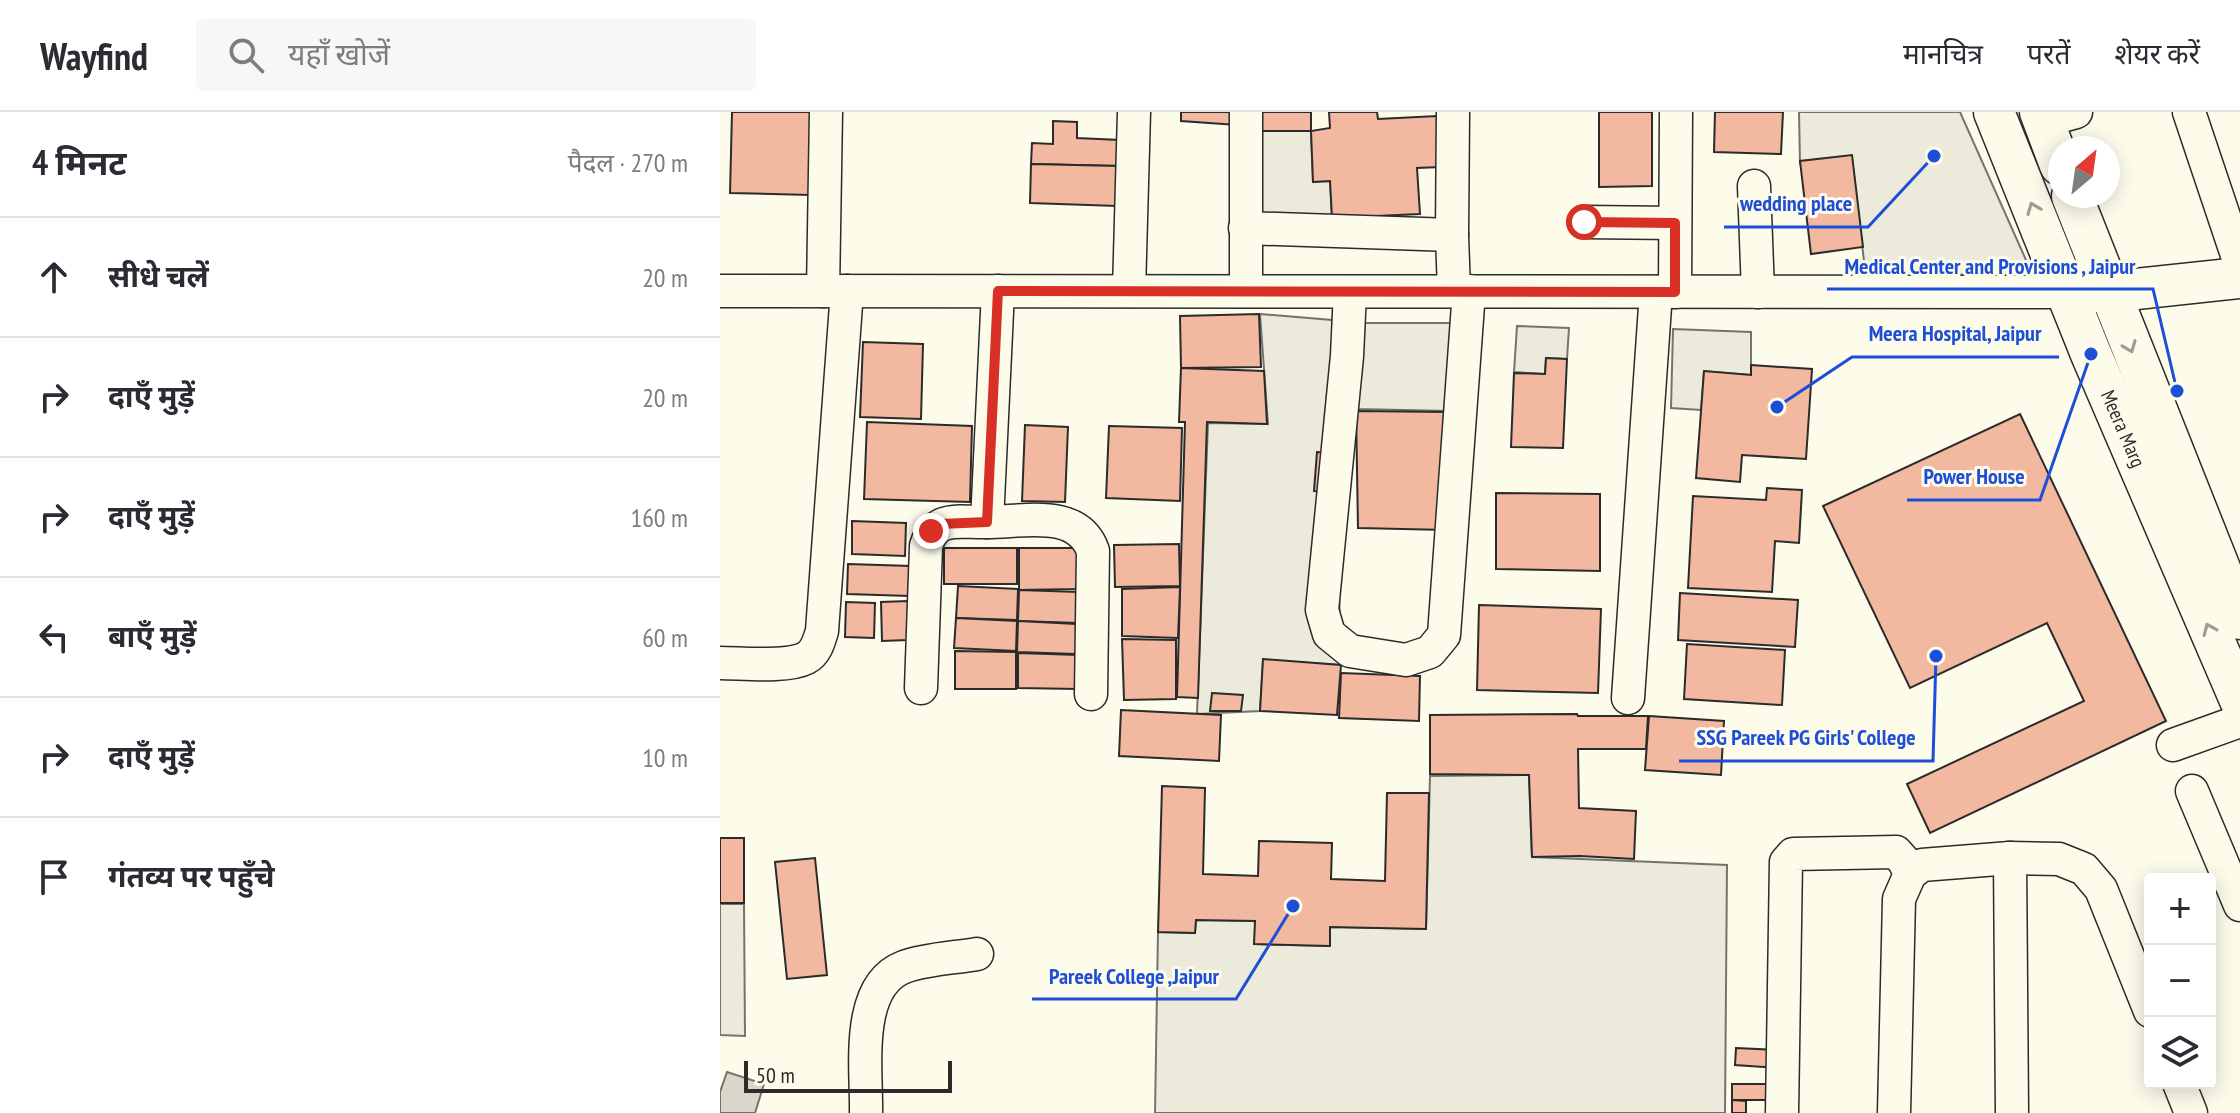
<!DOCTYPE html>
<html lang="hi">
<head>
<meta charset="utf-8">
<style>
  :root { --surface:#fff; --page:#f7f7f7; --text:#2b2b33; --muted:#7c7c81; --line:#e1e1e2 }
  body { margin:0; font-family:"PT Sans Narrow","Noto Sans Devanagari",sans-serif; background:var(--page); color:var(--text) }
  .controls { position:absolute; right:24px; bottom:24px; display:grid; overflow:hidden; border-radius:8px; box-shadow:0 4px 20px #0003 }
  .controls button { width:72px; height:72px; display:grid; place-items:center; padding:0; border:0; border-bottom:2px solid var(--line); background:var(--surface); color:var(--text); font:40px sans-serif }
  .compass { position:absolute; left:1328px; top:24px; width:72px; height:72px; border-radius:50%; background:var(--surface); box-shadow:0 4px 20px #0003; rotate:29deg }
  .scale { position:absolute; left:24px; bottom:20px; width:208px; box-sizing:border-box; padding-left:8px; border:4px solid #2b2b2b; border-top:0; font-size:22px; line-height:28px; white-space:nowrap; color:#2b2b2b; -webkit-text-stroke:6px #fdfbea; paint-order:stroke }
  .stop { position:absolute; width:24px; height:24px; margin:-18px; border:6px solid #d93025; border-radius:50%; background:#fff }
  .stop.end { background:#d93025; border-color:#fff; box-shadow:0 2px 8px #0008 }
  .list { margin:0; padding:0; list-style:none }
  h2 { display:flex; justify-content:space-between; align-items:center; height:104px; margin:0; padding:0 32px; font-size:34px }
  h2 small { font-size:26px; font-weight:400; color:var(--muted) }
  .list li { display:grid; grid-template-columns:52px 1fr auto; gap:24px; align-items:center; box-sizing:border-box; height:120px; padding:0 32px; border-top:2px solid var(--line) }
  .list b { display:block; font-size:30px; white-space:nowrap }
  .list em { font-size:26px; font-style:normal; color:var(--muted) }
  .icon { flex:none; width:44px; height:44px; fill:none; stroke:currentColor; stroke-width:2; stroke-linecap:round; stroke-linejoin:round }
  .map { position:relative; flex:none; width:1520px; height:1001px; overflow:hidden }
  header { display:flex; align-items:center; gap:48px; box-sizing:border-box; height:112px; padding:0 40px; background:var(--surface); border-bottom:2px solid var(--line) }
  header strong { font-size:38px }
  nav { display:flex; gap:44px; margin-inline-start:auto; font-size:28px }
  .search { width:560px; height:72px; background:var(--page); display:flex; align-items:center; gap:20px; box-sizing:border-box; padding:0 28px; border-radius:8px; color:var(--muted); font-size:30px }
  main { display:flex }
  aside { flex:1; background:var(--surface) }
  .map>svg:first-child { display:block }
  .green { fill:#ecebdb; stroke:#74746e; stroke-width:2 }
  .water { fill:#d8d7c9; stroke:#74746e; stroke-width:2 }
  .building { fill:#f2b8a0; stroke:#2b2b2b; stroke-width:2 }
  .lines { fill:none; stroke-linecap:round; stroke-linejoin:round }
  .minor-casing { stroke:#2b2b2b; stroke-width:35 }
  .major-casing { stroke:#2b2b2b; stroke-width:43 }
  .minor { stroke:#fdfbea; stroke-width:32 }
  .major { stroke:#fdfbea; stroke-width:40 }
  .oneway { stroke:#9e9d94 }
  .route { stroke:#d93025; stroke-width:10 }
  .labels { text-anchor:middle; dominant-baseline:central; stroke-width:6; stroke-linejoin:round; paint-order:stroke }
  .street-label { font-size:20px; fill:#2b2b2b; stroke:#fdfbea }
  .leader { fill:none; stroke:#1d4ed8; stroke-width:3 }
  .callout-dot { fill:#1d4ed8; stroke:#fdfbea; stroke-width:3 }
  .callout-label { font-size:22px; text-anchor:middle; font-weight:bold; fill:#1d4ed8; stroke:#fdfbea; stroke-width:6; stroke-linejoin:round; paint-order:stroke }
</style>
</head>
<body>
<header>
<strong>Wayfind</strong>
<div class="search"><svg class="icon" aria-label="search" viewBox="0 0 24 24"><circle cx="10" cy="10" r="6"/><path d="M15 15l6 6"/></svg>यहाँ खोजें</div>
<nav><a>मानचित्र</a><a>परतें</a><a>शेयर करें</a></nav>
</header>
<main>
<aside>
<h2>4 मिनट<small>पैदल · 270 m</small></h2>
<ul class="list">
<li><svg class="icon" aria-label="ahead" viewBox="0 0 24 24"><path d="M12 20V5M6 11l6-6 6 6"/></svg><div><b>सीधे चलें</b></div><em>20 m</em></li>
<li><svg class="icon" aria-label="right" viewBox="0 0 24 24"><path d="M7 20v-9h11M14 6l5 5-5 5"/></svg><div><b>दाएँ मुड़ें</b></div><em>20 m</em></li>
<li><svg class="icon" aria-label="right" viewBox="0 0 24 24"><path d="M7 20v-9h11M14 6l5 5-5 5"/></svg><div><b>दाएँ मुड़ें</b></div><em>160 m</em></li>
<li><svg class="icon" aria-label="left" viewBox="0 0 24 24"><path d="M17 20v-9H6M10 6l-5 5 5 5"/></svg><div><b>बाएँ मुड़ें</b></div><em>60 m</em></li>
<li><svg class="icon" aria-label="right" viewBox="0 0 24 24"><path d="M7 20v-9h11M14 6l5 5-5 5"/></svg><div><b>दाएँ मुड़ें</b></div><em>10 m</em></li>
<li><svg class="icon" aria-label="arrive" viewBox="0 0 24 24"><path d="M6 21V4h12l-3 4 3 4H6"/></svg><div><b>गंतव्य पर पहुँचे</b></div></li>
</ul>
</aside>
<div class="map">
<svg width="1520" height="1001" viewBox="0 0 1520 1001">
  <rect width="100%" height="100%" fill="#fdfbea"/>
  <g class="green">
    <path d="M1079,0H1240L1314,166L1145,158L1132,46L1080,52Z"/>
    <path d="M541,19H591L593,70L610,69L612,106L537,103Z"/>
    <path d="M540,202L612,208L621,553L543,548L540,599L477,602L488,311L548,312Z"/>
    <path d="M636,211H730V299L637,297Z"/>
    <path d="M797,214L849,216L847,247L826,246L825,262L794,260Z"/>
    <path d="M953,217L1031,220V263L984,259L981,298L951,296Z"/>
    <path d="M809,663L812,745L1007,753L1005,1001H435L438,820L475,821L476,808L535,809V832L609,834L610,815L706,817L710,664Z"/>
    <path d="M0,792H24L25,924L0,923Z"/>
  </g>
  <path class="water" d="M7,960L44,972L35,1001H0V980Z"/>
  <g class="building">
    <path d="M12,0H92L90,83L10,81Z"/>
    <path d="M461,0H518L517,13L461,9Z"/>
    <rect x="541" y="0" width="50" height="19"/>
    <path d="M609,0H657L658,7L717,4L720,55L697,56L700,102L612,106L610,69L593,70L591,19L610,16Z"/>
    <path d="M879,0H932V74L879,75Z"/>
    <path d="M995,0H1063L1061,42L994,40Z"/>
    <path d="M333,9L357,10V26L400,28L399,54L311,52L312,31L333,32Z"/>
    <path d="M1132,43L1143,135L1091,142L1080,49Z"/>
    <path d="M311,52L399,54L397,94L310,91Z"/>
    <path d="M539,202L541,255L461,256L460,204Z"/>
    <path d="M143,230L203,232L201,307L140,305Z"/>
    <path d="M826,246L847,247L843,336L791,335L794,261L825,262Z"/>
    <path d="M1031,253L1092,257L1086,347L1022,343L1020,370L976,366L984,259L1031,263Z"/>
    <path d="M461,256L544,259L547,312L487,310L478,586L457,585L465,310H459Z"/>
    <path d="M636,299L730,300L727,418L638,416Z"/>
    <path d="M1300,302L1446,609L1210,721L1187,672L1364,589L1327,511L1190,576L1103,394Z"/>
    <path d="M147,310L252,314L250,390L144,387Z"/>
    <path d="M305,313L348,315L345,390L302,389Z"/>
    <path d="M389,314L462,316L460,389L386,386Z"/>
    <path d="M597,340L616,342L613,380L594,379Z"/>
    <path d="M1047,376L1082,378L1079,431L1055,429L1052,480L968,476L973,384L1046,388Z"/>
    <path d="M776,381L880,382V459L776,457Z"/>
    <path d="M132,409L186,411L185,444L132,442Z"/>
    <path d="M459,432L460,474L395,475L394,433Z"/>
    <rect x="224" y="436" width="73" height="36"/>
    <path d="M299,436H358V477L299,478Z"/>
    <path d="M128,452L191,454L189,484L127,482Z"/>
    <path d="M238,474L298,477L297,508L236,506Z"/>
    <path d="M460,475L458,526L402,524V477Z"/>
    <path d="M299,478L359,480L358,511L298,509Z"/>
    <path d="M960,481L1078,488L1075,535L958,528Z"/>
    <path d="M188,489V528L162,529L161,490Z"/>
    <path d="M126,490L155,491L154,526L125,525Z"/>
    <path d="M759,493L881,497L878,581L757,578Z"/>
    <path d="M236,506L297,509L296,539L234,536Z"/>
    <path d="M298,509L357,512L356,542L297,540Z"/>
    <path d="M402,527L456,528V587L404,588Z"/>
    <path d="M967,532L1065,538L1062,593L964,587Z"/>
    <path d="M235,539L296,540V577H235Z"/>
    <path d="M298,541L359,543L358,577L298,576Z"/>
    <path d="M543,547L621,553L617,603L540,599Z"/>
    <path d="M621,561L700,564L699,609L619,606Z"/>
    <path d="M492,581L523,583L521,599H490Z"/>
    <path d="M401,598L501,603L499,649L399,644Z"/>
    <path d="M857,602L858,604H928L926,637H858L859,696L916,699L914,747L860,744L812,745L809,663L710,662V603Z"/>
    <path d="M929,604L1004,609L1001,663L925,658Z"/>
    <path d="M442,674L485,676L483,762L538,764L539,729L612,731L611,767L665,769L667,681H709L706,817L610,815V834L534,832L535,809L476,808L475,821L438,820Z"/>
    <rect x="0" y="726" width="24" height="65"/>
    <path d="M95,746L107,863L67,867L55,750Z"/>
    <path d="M1016,936L1058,938V956L1015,953Z"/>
    <rect x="1012" y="972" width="45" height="16"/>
    <path d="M1012,988L1026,989V1001H1012Z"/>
  </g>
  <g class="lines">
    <defs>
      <g id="minor">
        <path d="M526,0V179"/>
        <path d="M733,0L732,123L734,179"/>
        <path d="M1469,0L1520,152"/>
        <path d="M1323,9L1356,0"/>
        <path d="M1034,74L1038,180"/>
        <path d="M864,110L955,111"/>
        <path d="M525,116L732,123"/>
        <path d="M0,179L1346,180"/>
        <path d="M103,179L106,0"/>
        <path d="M278,179L267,410C304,410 358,396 373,439L371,582"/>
        <path d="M409,179L414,0"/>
        <path d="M630,180L627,244L602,498L609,522L630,539L686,548L710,540L724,523L749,179"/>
        <path d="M955,180L956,0"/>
        <path d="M0,551C22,551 67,556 86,546C96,541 99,529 102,519L127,179"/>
        <path d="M201,576L206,434C216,402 239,411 267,410"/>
        <path d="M908,586L936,180"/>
        <path d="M1453,633L1520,609"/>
        <path d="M1472,679L1520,793"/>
        <path d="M1290,746L1292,1001"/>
        <path d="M1459,971L1471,1001"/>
        <path d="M146,1001C147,958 134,874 184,855C206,847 234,846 257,842"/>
        <path d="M1062,1001L1066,750L1073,742L1176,740L1184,749L1190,762"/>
        <path d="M1174,1001L1179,787L1190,762L1202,753L1290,746L1339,747L1364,757L1381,777L1430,899"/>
      </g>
      <g id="major">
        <path id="s1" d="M1274,0L1371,242L1520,588"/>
        <path d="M1320,0L1340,53"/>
        <path d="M1352,84L1520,507"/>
        <path d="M1365,180H1388L1520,166"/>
      </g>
    </defs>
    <use href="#minor" class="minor-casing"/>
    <use href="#major" class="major-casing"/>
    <use href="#minor" class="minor"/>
    <use href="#major" class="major"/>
  </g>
  <defs><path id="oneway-chevron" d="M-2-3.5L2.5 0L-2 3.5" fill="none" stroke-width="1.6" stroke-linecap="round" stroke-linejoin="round" transform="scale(2)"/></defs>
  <g class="oneway">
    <use href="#oneway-chevron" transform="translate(1313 96) rotate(-112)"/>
    <use href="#oneway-chevron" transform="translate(1410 235) rotate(68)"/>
    <use href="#oneway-chevron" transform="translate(1489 517) rotate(-113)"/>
  </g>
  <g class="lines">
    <path class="route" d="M211,419L220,412L267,410L278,179L955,180V111L864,110"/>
  </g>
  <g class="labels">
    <g class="street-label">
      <text stroke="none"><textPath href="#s1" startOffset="342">Meera Marg</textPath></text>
    </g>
  </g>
  <path class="leader" d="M1214 44L1148 115H1004M1457 279L1433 177H1107M1057 295L1132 245H1339M1371 242L1320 388H1187M1216 544L1213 649H959M573 794L516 887H312"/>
  <g class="callout-dot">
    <circle cx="1214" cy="44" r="8"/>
    <circle cx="1457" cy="279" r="8"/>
    <circle cx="1057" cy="295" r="8"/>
    <circle cx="1371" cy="242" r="8"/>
    <circle cx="1216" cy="544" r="8"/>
    <circle cx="573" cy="794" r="8"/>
  </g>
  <g class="callout-label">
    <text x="1076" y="99">wedding place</text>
    <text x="1270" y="162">Medical Center and Provisions , Jaipur</text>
    <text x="1235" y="229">Meera Hospital, Jaipur</text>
    <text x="1254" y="372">Power House</text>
    <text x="1086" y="633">SSG Pareek PG Girls' College</text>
    <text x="414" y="872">Pareek College ,Jaipur</text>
  </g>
</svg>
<div class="controls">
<button>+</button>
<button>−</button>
<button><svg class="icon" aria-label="layers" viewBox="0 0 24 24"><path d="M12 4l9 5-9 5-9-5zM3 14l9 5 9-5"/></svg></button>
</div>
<svg class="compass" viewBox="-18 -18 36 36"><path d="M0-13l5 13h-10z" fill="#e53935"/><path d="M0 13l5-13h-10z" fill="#7c7c81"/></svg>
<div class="scale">50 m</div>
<div class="stop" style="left:864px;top:110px"></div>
<div class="stop end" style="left:211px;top:419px"></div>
</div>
</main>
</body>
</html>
